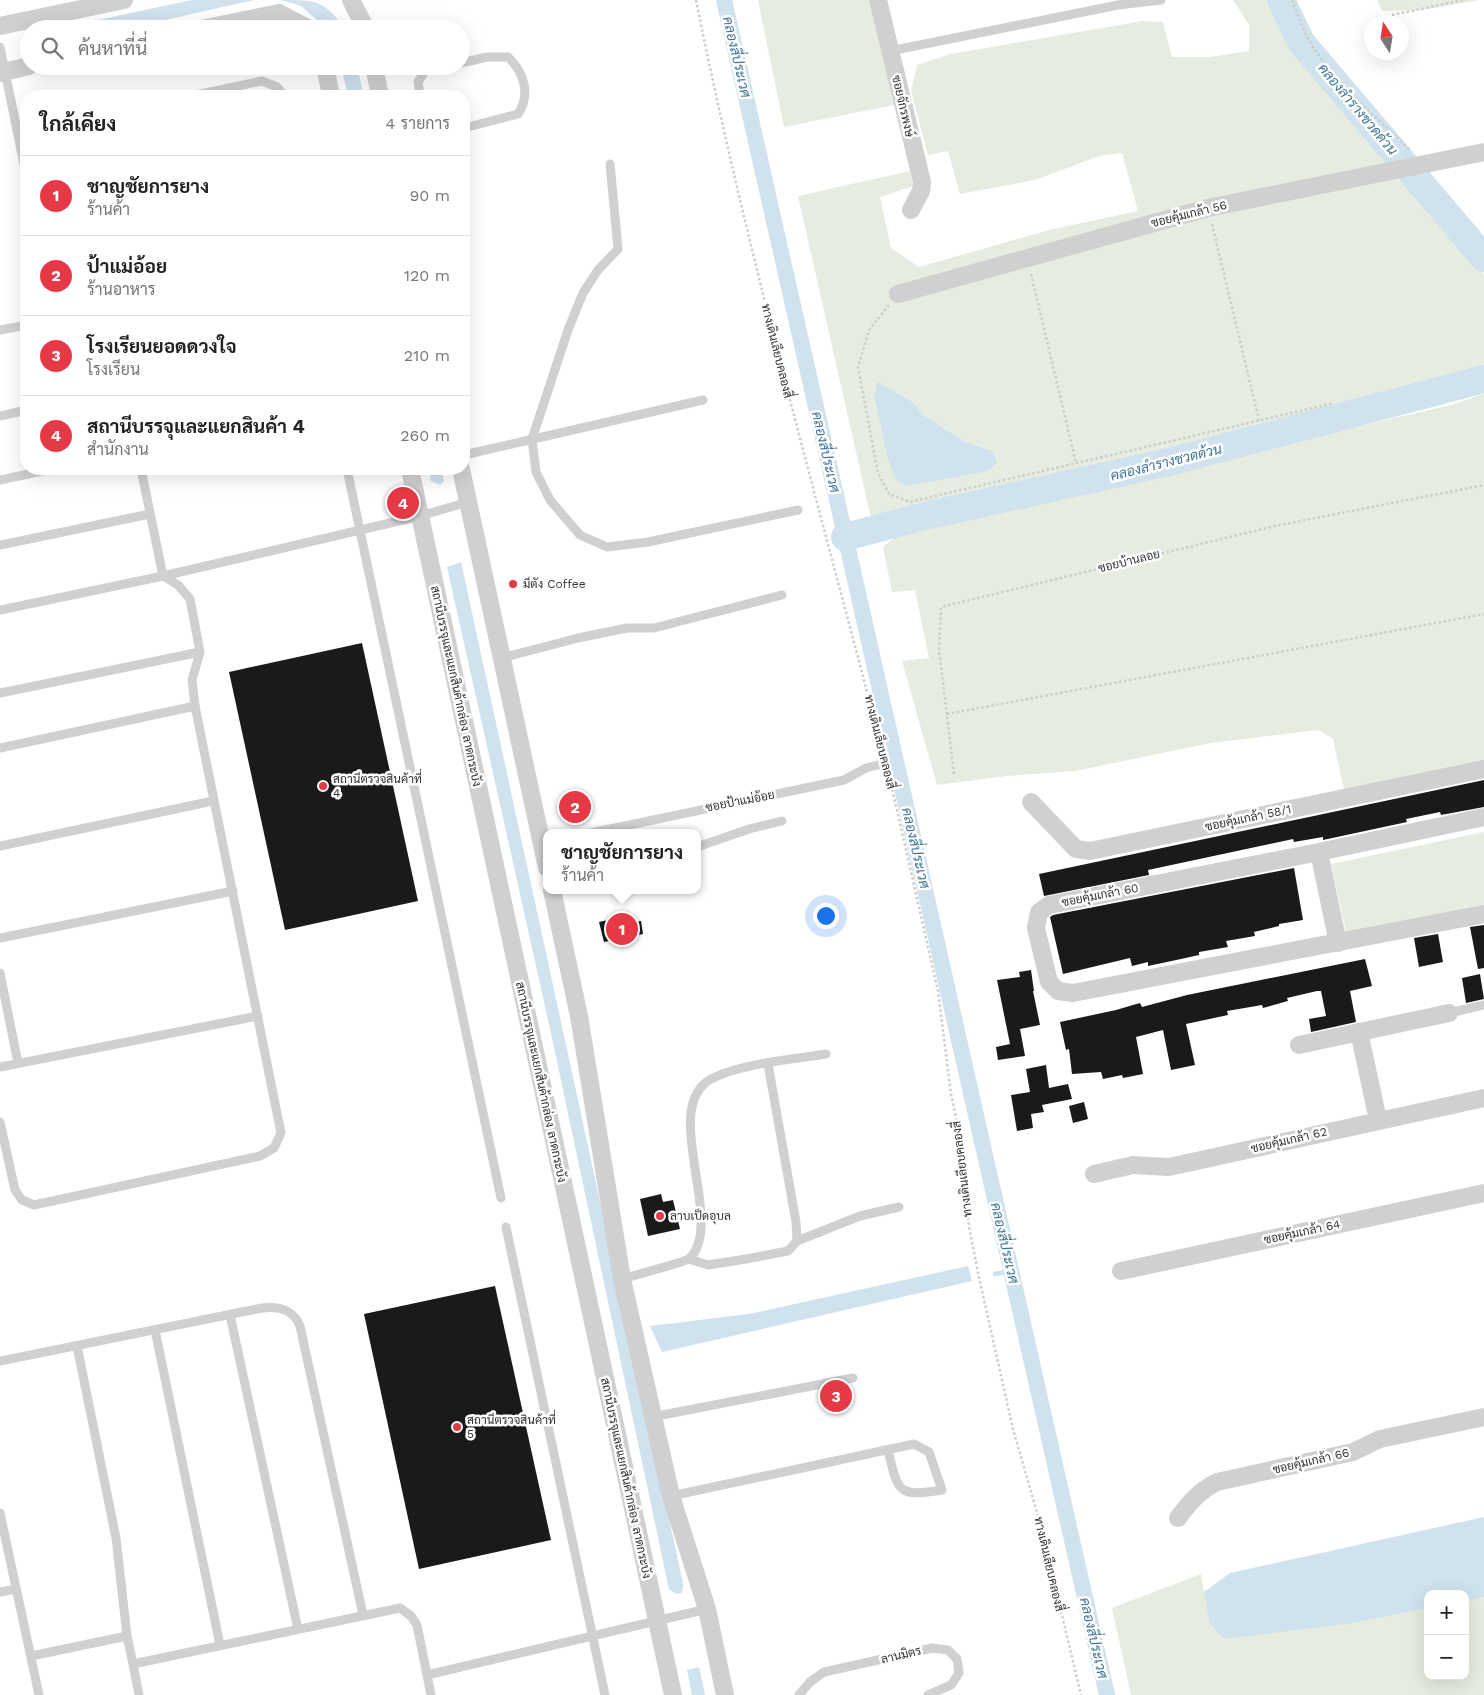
<!DOCTYPE html>
<html lang="th">
<head>
<meta charset="utf-8">
<style>
  :root { --surface:#fff; --page:#f2f2f2; --text:#222; --muted:#767676; --line:#e0e0e0; --accent:#e63946 }
  body { margin:0; font-family:"Work Sans",Sarabun,sans-serif; background:var(--page); color:var(--text) }
  .controls { position:absolute; right:15px; bottom:15px; display:grid; overflow:hidden; border-radius:10px; box-shadow:0 5px 20px #0002 }
  .controls button { width:45px; height:45px; display:grid; place-items:center; padding:0; border:0; border-bottom:1px solid var(--line); background:var(--surface); color:var(--text); font:25px sans-serif }
  .compass { position:absolute; left:1364px; top:15px; width:45px; height:45px; border-radius:50%; background:var(--surface); box-shadow:0 5px 20px #0002; rotate:348deg }
  .you { position:absolute; left:825px; top:915px; width:18px; height:18px; margin:-12px; border:4px solid #fff; border-radius:50%; background:#1a73e8; box-shadow:0 0 0 8px #1a73e833 }
  .badge { display:grid; place-items:center; width:32px; height:32px; border-radius:50%; background:var(--accent); color:#fff; font-size:16px; font-weight:700 }
  .pin { position:absolute; translate:-50% -50%; border:2px solid #fff; box-shadow:0 1px 5px #0006 }
  .popup { position:absolute; left:543px; top:829px; width:158px; height:65px; box-sizing:border-box; display:grid; place-content:center; border-radius:10px; background:var(--surface); filter:drop-shadow(0 1px 4px #0005); font-size:16px; white-space:nowrap; color:var(--muted) }
  .popup b { font-size:19px; color:var(--text) }
  .popup::after { content:''; position:absolute; left:50%; top:100%; margin-left:-10px; border:10px solid transparent; border-top-color:var(--surface) }
  .list { margin:0; padding:0; list-style:none }
  h2 { display:flex; justify-content:space-between; align-items:center; height:65px; margin:0; padding:0 20px; font-size:21px }
  h2 small { font-size:16px; font-weight:400; color:var(--muted) }
  .list li { display:grid; grid-template-columns:32px 1fr auto; gap:15px; align-items:center; box-sizing:border-box; height:80px; padding:0 20px; border-top:1px solid var(--line) }
  .list b { display:block; font-size:19px; white-space:nowrap }
  .list p { margin:0; font-size:16px; white-space:nowrap; color:var(--muted) }
  .list em { font-size:16px; font-style:normal; color:var(--muted) }
  .icon { flex:none; width:28px; height:28px; fill:none; stroke:currentColor; stroke-width:2; stroke-linecap:round; stroke-linejoin:round }
  .map { position:relative; flex:none; width:1484px; height:1695px; overflow:hidden }
  .search { position:absolute; background:var(--surface); box-shadow:0 5px 20px #0002; left:20px; top:20px; width:450px; height:55px; display:flex; align-items:center; gap:12px; box-sizing:border-box; padding:0 18px; border-radius:28px; color:var(--muted); font-size:19px }
  .panel { position:absolute; background:var(--surface); box-shadow:0 5px 20px #0002; left:20px; top:90px; width:450px; height:385px; border-radius:20px }
  .map>svg:first-child { display:block }
  .green { fill:#e6ecdf; fill-rule:evenodd }
  .water { fill:#cfe2ee }
  .lines { fill:none; stroke-linecap:round; stroke-linejoin:round }
  .stream { stroke:#cfe2ee; stroke-width:4.5 }
  .canal { stroke:#cfe2ee; stroke-width:16 }
  .river { stroke:#cfe2ee; stroke-width:28 }
  .building { fill:#1a1a1a }
  .path { stroke:#cdcdcd; stroke-width:2.5; stroke-dasharray:2.5 2.5; stroke-linecap:butt }
  .service { stroke:#d0d0d0; stroke-width:9 }
  .minor { stroke:#d0d0d0; stroke-width:18 }
  .poi-dot { fill:#e63946; stroke:#fff; stroke-width:2 }
  .labels { text-anchor:middle; dominant-baseline:central; stroke-width:5; stroke-linejoin:round; paint-order:stroke }
  .street-label { font-size:12px; fill:#333; stroke:#fff }
  .poi-label { font-size:12px; fill:#333; stroke:#fff; text-anchor:start }
  .water-label { font-size:14px; font-style:italic; fill:#3f7597; stroke:#fff }
</style>
</head>
<body>
<div class="map">
<svg width="1484" height="1695" viewBox="0 0 1484 1695">
  <rect width="100%" height="100%" fill="#fff"/>
  <g class="green">
    <path d="M758,0H871L894,105L784,127Z"/>
    <path d="M1233,0H1271L1282,27L1305,65L1366,126L1484,274V373L888,520L871,518L798,196L910,171L913,186L880,197L891,248L919,267L1049,230L1138,211L1122,153L1099,156L1035,180L960,194L948,151L928,155L911,91L917,65L951,54L1143,21L1163,22L1172,57H1210L1249,51V25ZM877,381L911,401L925,416L965,442L993,451L887,456L874,396Z"/>
    <path d="M1377,0H1480L1422,10L1382,11Z"/>
    <path d="M1484,394V761L1344,790L1333,739L1318,730L1211,743L1075,771L1006,776L937,785L902,661L929,658L915,590L892,592L883,547L904,531L1451,405Z"/>
    <path d="M1484,832V908L1471,910L1462,903L1469,910L1346,932L1331,864Z"/>
    <path d="M1201,1574L1209,1622L1353,1623L1428,1608V1676H1465V1601L1484,1597V1695H1131L1112,1608Z"/>
  </g>
  <g class="water">
    <path d="M192,0H254L125,29H55Z"/>
    <path d="M281,0C319,0 322,0 346,29H327L301,6Z"/>
    <path d="M341,66H357L364,96H348Z"/>
    <path d="M877,381L911,401L925,416L965,442L993,451L997,463L988,471L906,486L895,478L887,456L874,396Z"/>
    <path d="M429,469H441L444,481L440,485L431,481Z"/>
    <path d="M461,562L683,1583L682,1593L676,1594L669,1589L549,1024L447,567Z"/>
    <path d="M968,1266L972,1281L662,1352L650,1326L749,1314Z"/>
    <path d="M1484,1517V1597L1465,1601V1594H1428V1608L1353,1623L1224,1639L1209,1622L1204,1592L1230,1573Z"/>
    <path d="M699,1667L705,1695H692L687,1670Z"/>
  </g>
  <g class="lines">
    <path class="stream" d="M995,1274L1012,1271"/>
    <path class="canal" d="M724,0L1107,1695"/>
    <g class="river">
      <path d="M1281,0L1301,42L1484,258"/>
      <path d="M845,537L929,515L1169,462L1484,379"/>
    </g>
  </g>
  <g class="building">
    <path d="M362,643L418,901L285,930L229,672Z"/>
    <path d="M1484,780V807L1441,815L1440,812L1406,819L1407,822L1323,840V837L1294,842L1293,839L1148,870L1149,875L1044,896L1039,874Z"/>
    <path d="M1294,868L1303,920L1279,924V926L1254,932L1255,936L1226,941L1228,947L1199,952V955L1181,959L1148,966V962L1132,966L1130,958L1063,974L1050,917L1053,915Z"/>
    <path d="M622,917L624,924L641,921L643,934L604,942L599,922Z"/>
    <path d="M1484,925V968L1478,969L1470,927Z"/>
    <path d="M1438,934L1443,962L1419,967L1414,938Z"/>
    <path d="M1365,959L1372,986L1350,991L1356,1022L1311,1032L1309,1019L1326,1016L1321,991H1317L1287,998L1288,1001L1263,1008L1262,1005L1227,1011L1228,1015L1186,1024L1195,1065L1171,1070L1163,1030L1136,1037L1143,1074L1123,1078L1122,1075L1103,1079L1101,1072L1072,1074L1069,1049L1066,1050L1060,1022L1116,1010L1140,1003L1142,1007L1187,995Z"/>
    <path d="M1031,970L1034,991H1033L1040,1025L1020,1029L1025,1056L998,1060L996,1047L1010,1044L997,980L1020,977L1019,972Z"/>
    <path d="M1480,974L1484,999L1466,1003L1462,978Z"/>
    <path d="M1046,1065L1049,1088L1068,1084L1072,1099L1042,1105L1044,1112L1031,1114L1033,1128L1017,1131L1011,1095L1030,1092L1026,1069Z"/>
    <path d="M1084,1102L1088,1119L1073,1123L1069,1106Z"/>
    <path d="M661,1194L663,1202L673,1200L680,1229L648,1236L640,1199Z"/>
    <path d="M495,1286L551,1540L419,1569L364,1314Z"/>
  </g>
  <g class="lines">
    <g class="path">
      <path d="M696,0C747,254 818,502 883,753"/>
      <path d="M1292,0C1299,18 1305,37 1317,53C1342,90 1379,119 1411,151"/>
      <path d="M1392,15L1464,0"/>
      <path d="M1212,224L1259,420"/>
      <path d="M1031,274L1076,463"/>
      <path d="M889,305L869,330L858,367L878,473L889,494L910,502L1334,403"/>
      <path d="M947,714L1484,614"/>
      <path d="M954,774L939,650L941,607L1275,526L1484,485"/>
      <path d="M889,775L938,991L951,1094L960,1135L969,1227L980,1282L1013,1429L1040,1523L1081,1695"/>
    </g>
    <g class="service">
      <path d="M0,47L26,174"/>
      <path d="M890,51L1118,5L1161,0"/>
      <path d="M461,63L487,57H508C524,72 531,95 518,114L464,128"/>
      <path d="M191,96L262,81L277,87L285,96"/>
      <path d="M420,96L418,82L425,71L445,66"/>
      <path d="M610,164L618,249L598,270L583,293L568,330L532,439L536,472L550,500L580,535L607,547L648,542L798,510"/>
      <path d="M0,330L26,325"/>
      <path d="M0,416L26,410"/>
      <path d="M464,455L703,400"/>
      <path d="M347,469L501,1198"/>
      <path d="M0,480L51,469"/>
      <path d="M0,545L150,514"/>
      <path d="M0,610L163,576L420,516L468,502"/>
      <path d="M502,658L578,638L627,628H654L782,595"/>
      <path d="M0,693L200,652"/>
      <path d="M0,748L195,706"/>
      <path d="M591,833L844,780L866,768L886,763"/>
      <path d="M0,846L213,801"/>
      <path d="M697,847L749,829L782,821"/>
      <path d="M0,938L233,891"/>
      <path d="M0,973L18,1063"/>
      <path d="M1449,1013L1484,1005"/>
      <path d="M0,1067L258,1016"/>
      <path d="M0,1122L15,1190L22,1200L34,1205L260,1156L274,1148L281,1133L195,706L192,680L200,652L190,599L178,585L163,576L141,469"/>
      <path d="M506,1227L605,1695"/>
      <path d="M797,1241L860,1216L899,1207"/>
      <path d="M689,1259L708,1265L746,1259L788,1251L797,1241L796,1222L768,1064"/>
      <path d="M622,1279C633,1275 685,1263 690,1258C726,1221 659,1108 711,1079C738,1064 794,1059 826,1054"/>
      <path d="M230,1315L298,1629"/>
      <path d="M155,1330L220,1645"/>
      <path d="M77,1346L116,1538L127,1636"/>
      <path d="M0,1361L262,1308C279,1306 293,1309 300,1326L363,1615"/>
      <path d="M652,1417L853,1378"/>
      <path d="M671,1496L914,1444L929,1452L942,1490C898,1497 898,1493 888,1450"/>
      <path d="M0,1513L39,1695"/>
      <path d="M0,1592L16,1589"/>
      <path d="M31,1656L127,1636L133,1664L400,1608L411,1616L417,1625L431,1695"/>
      <path d="M133,1664L139,1695"/>
      <path d="M427,1675L707,1609"/>
      <path d="M799,1695L810,1682L824,1672L932,1648L948,1650L957,1659L959,1673L951,1685L928,1695"/>
    </g>
    <g class="minor">
      <path d="M351,0L366,29"/>
      <path d="M878,0L922,182L921,191L911,210"/>
      <path d="M0,26L124,0"/>
      <path d="M201,29L279,13L309,29"/>
      <path d="M325,66L331,96"/>
      <path d="M374,66L380,96"/>
      <path d="M0,73L29,66"/>
      <path d="M898,294L1208,208L1484,152"/>
      <path d="M410,469L673,1695"/>
      <path d="M461,469L547,868"/>
      <path d="M1031,802L1076,849L1090,851L1484,769"/>
      <path d="M1484,817L1319,852L1049,905L1039,912L1036,928L1049,982L1058,991L1073,993L1484,914"/>
      <path d="M1319,852L1338,943"/>
      <path d="M552,890L579,1016L622,1279L671,1496L707,1609L725,1695"/>
      <path d="M1359,1032L1378,1120"/>
      <path d="M1299,1045L1449,1013"/>
      <path d="M1094,1174L1133,1165L1169,1167L1484,1098"/>
      <path d="M1121,1271L1484,1193"/>
      <path d="M1178,1518C1190,1502 1199,1491 1217,1482L1353,1452L1380,1439L1484,1417"/>
    </g>
  </g>
  <g class="poi-dot">
    <circle cx="513" cy="584" r="5"/>
    <circle cx="323" cy="786" r="5"/>
    <circle cx="660" cy="1216" r="5"/>
    <circle cx="457" cy="1427" r="5"/>
  </g>
  <g class="labels">
    <g class="street-label">
      <text transform="translate(903 106) rotate(77)">ซอยจักรพงษ์</text>
      <text transform="translate(1189 214) rotate(-14)">ซอยคุ้มเกล้า 56</text>
      <text transform="translate(777 351) rotate(76)">ทางเดินเลียบคลองสี่</text>
      <text transform="translate(1129 561) rotate(-14)">ซอยบ้านลอย</text>
      <text transform="translate(456 686) rotate(78)">สถานีบรรจุและแยกสินค้ากล่อง ลาดกระบัง</text>
      <text transform="translate(880 742) rotate(76)">ทางเดินเลียบคลองสี่</text>
      <text transform="translate(740 801) rotate(-11)">ซอยป้าแม่อ้อย</text>
      <text transform="translate(1248 818) rotate(-12)">ซอยคุ้มเกล้า 58/1</text>
      <text transform="translate(1100 895) rotate(-11)">ซอยคุ้มเกล้า 60</text>
      <text transform="translate(541 1082) rotate(78)">สถานีบรรจุและแยกสินค้ากล่อง ลาดกระบัง</text>
      <text transform="translate(1289 1140) rotate(-13)">ซอยคุ้มเกล้า 62</text>
      <text transform="translate(962 1169) rotate(-97)">ทางเดินเลียบคลองสี่</text>
      <text transform="translate(1302 1232) rotate(-12)">ซอยคุ้มเกล้า 64</text>
      <text transform="translate(1311 1461) rotate(-13)">ซอยคุ้มเกล้า 66</text>
      <text transform="translate(626 1478) rotate(78)">สถานีบรรจุและแยกสินค้ากล่อง ลาดกระบัง</text>
      <text transform="translate(1049 1564) rotate(77)">ทางเดินเลียบคลองสี่</text>
      <text transform="translate(901 1655) rotate(-13)">ลานมิตร</text>
    </g>
    <g class="poi-label">
      <text x="523" y="584">มีตัง Coffee</text>
      <text x="333" y="779">สถานีตรวจสินค้าที่<tspan x="333" dy="14">4</tspan></text>
      <text x="670" y="1216">ลาบเป็ดอุบล</text>
      <text x="467" y="1420">สถานีตรวจสินค้าที่<tspan x="467" dy="14">5</tspan></text>
    </g>
    <g class="water-label">
      <text transform="translate(737 57) rotate(77)">คลองสี่ประเวศ</text>
      <text transform="translate(1358 109) rotate(50)">คลองลำรางชวดด้วน</text>
      <text transform="translate(826 452) rotate(77)">คลองสี่ประเวศ</text>
      <text transform="translate(1166 462) rotate(-14)">คลองลำรางชวดด้วน</text>
      <text transform="translate(916 848) rotate(77)">คลองสี่ประเวศ</text>
      <text transform="translate(1005 1243) rotate(77)">คลองสี่ประเวศ</text>
      <text transform="translate(1094 1638) rotate(77)">คลองสี่ประเวศ</text>
    </g>
  </g>
</svg>
<div class="controls">
<button>+</button>
<button>−</button>
</div>
<svg class="compass" viewBox="-18 -18 36 36"><path d="M0-13l5 13h-10z" fill="#e53935"/><path d="M0 13l5-13h-10z" fill="#767676"/></svg>
<div class="you"></div>
<div class="pin badge" style="left:622px;top:929px">1</div>
<div class="popup"><b>ชาญชัยการยาง</b>ร้านค้า</div>
<div class="pin badge" style="left:575px;top:807px">2</div>
<div class="pin badge" style="left:836px;top:1396px">3</div>
<div class="pin badge" style="left:403px;top:503px">4</div>
<div class="search"><svg class="icon" aria-label="search" viewBox="0 0 24 24"><circle cx="10" cy="10" r="6"/><path d="M15 15l6 6"/></svg>ค้นหาที่นี่</div>
<section class="panel">
<h2>ใกล้เคียง<small>4 รายการ</small></h2>
<ul class="list">
<li><span class="badge">1</span><div><b>ชาญชัยการยาง</b><p>ร้านค้า</p></div><em>90 m</em></li>
<li><span class="badge">2</span><div><b>ป้าแม่อ้อย</b><p>ร้านอาหาร</p></div><em>120 m</em></li>
<li><span class="badge">3</span><div><b>โรงเรียนยอดดวงใจ</b><p>โรงเรียน</p></div><em>210 m</em></li>
<li><span class="badge">4</span><div><b>สถานีบรรจุและแยกสินค้า 4</b><p>สำนักงาน</p></div><em>260 m</em></li>
</ul>
</section>
</div>
</body>
</html>
